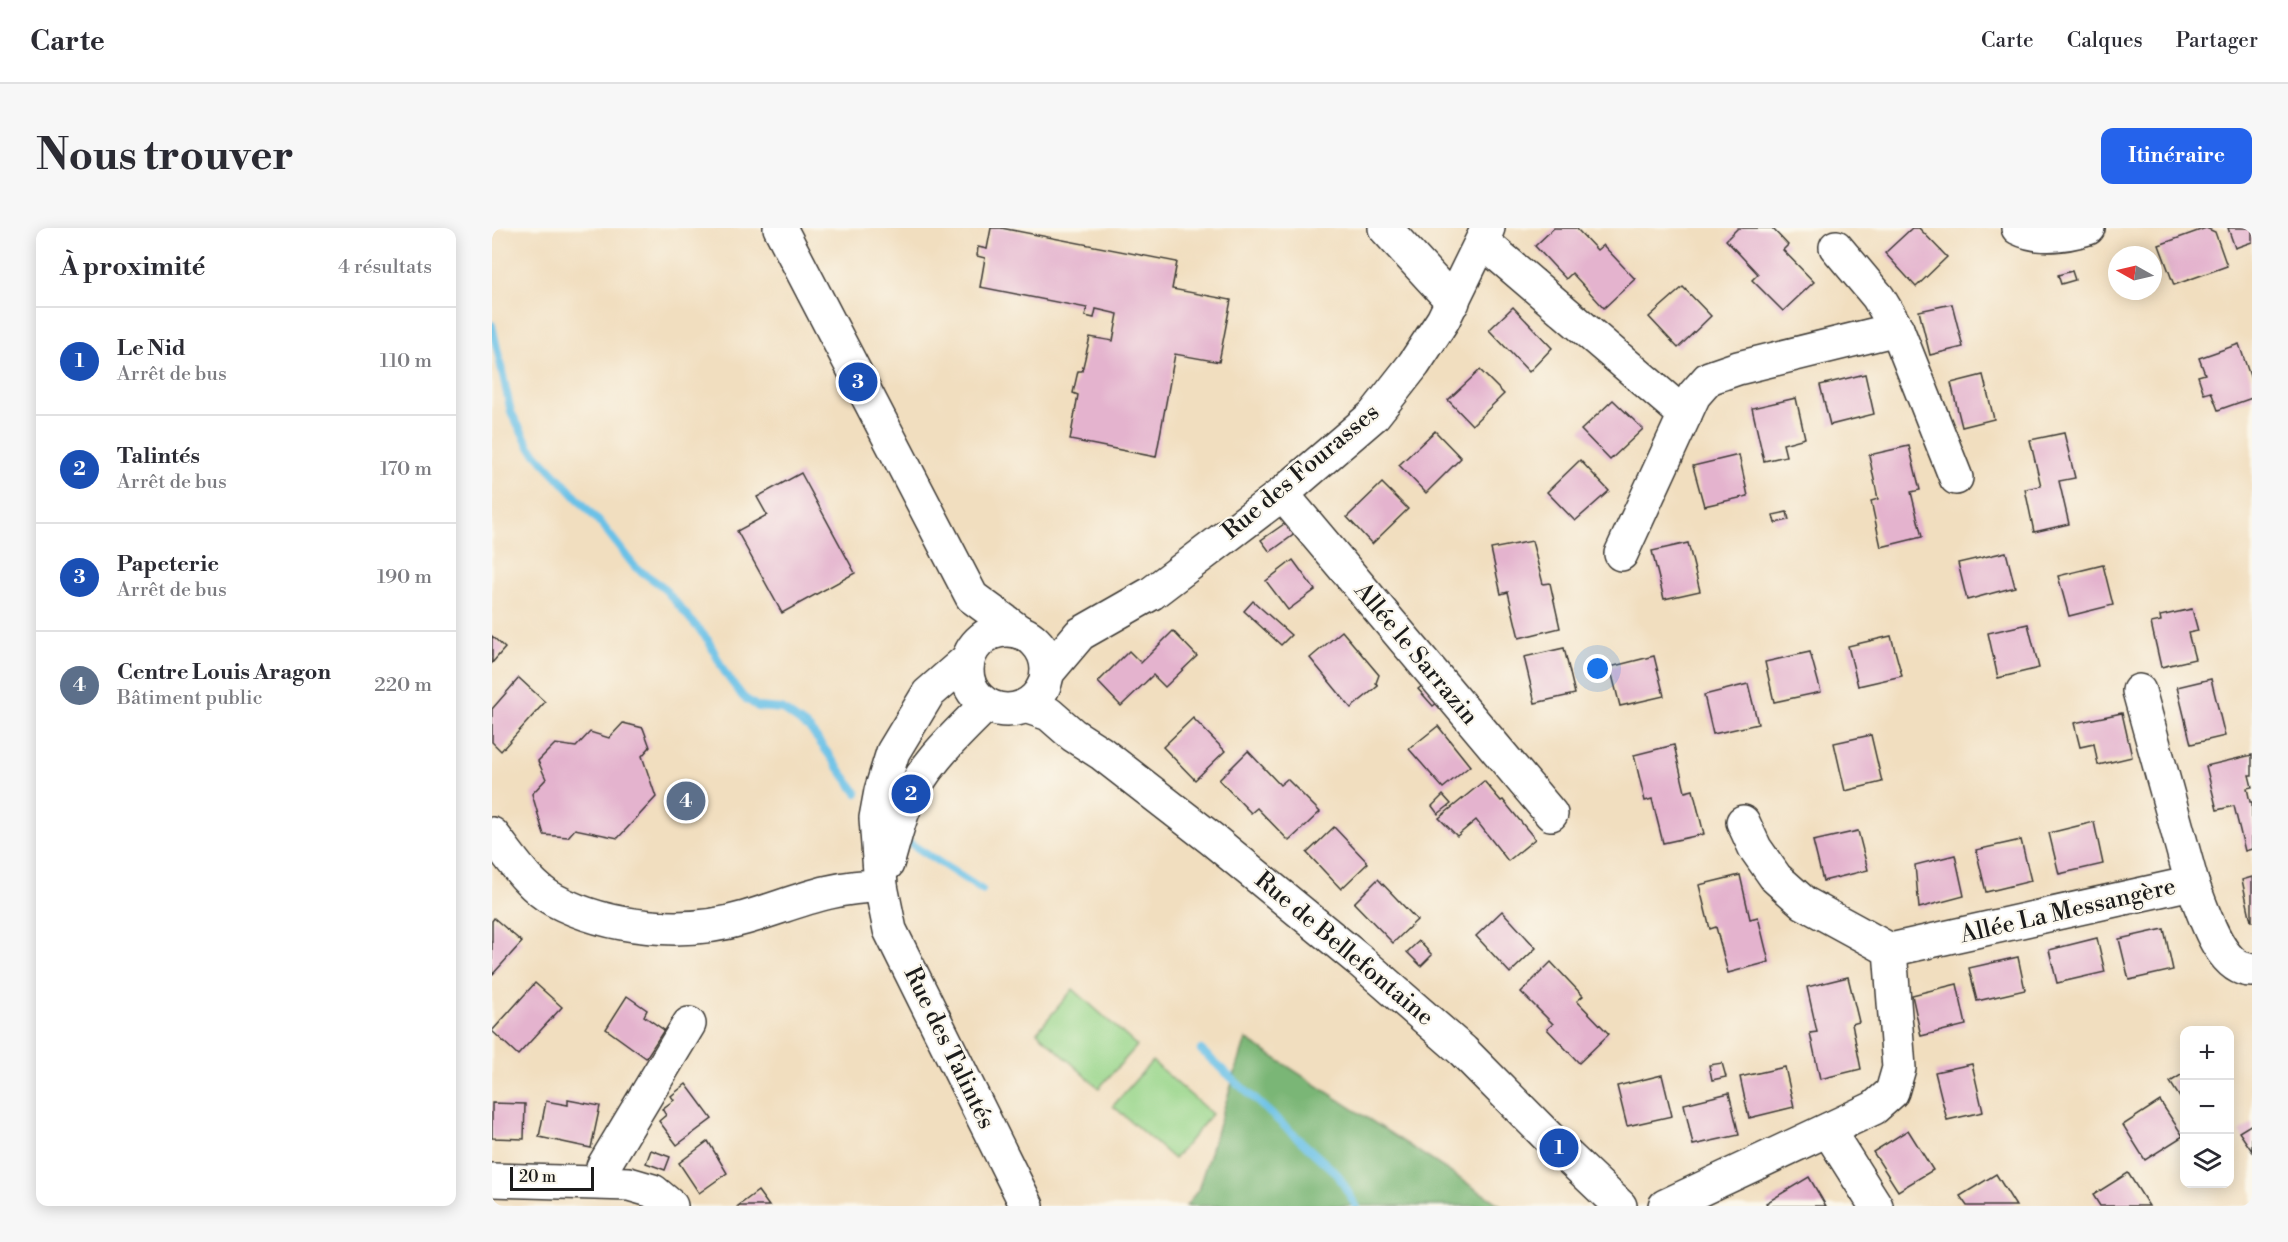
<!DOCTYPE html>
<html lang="fr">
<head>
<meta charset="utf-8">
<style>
  :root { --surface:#fff; --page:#f7f7f7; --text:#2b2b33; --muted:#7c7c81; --line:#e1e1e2; --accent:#2563eb }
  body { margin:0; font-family:"Libre Bodoni",serif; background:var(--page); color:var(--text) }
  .controls { position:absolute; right:18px; bottom:18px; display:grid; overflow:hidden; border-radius:12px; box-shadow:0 3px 15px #0003 }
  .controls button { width:54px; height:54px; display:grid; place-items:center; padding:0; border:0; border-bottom:2px solid var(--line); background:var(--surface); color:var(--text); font:30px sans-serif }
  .compass { position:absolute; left:1616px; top:18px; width:54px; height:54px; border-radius:50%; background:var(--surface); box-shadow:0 3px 15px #0003; rotate:278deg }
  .scale { position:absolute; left:18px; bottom:15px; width:84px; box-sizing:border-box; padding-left:6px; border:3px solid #1c1c1c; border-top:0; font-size:16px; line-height:21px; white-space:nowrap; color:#1c1c1c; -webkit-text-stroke:4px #fbf7ec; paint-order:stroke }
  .you { position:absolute; left:1106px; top:441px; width:21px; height:21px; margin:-15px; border:4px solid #fff; border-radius:50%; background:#1a73e8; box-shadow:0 0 0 9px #1a73e833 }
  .badge { display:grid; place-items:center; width:39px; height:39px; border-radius:50%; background:var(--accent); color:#fff; font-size:20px; font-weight:700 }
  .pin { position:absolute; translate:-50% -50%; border:3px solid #fff; box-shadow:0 2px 6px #0006 }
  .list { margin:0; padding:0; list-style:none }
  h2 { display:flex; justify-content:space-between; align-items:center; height:78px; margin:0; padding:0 24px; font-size:26px }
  h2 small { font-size:20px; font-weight:400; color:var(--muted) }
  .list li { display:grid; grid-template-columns:39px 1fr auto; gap:18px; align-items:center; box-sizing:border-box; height:108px; padding:0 24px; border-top:2px solid var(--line) }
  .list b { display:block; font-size:22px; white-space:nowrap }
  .list p { margin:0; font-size:20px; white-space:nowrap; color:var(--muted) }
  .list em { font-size:20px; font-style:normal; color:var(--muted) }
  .icon { flex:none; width:33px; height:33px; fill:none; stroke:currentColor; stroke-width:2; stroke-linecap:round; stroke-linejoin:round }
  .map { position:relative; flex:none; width:1760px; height:978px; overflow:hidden; border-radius:12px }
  header { display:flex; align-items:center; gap:36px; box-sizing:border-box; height:84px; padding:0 30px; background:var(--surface); border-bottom:2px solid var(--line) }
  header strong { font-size:28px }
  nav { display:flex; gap:33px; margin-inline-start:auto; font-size:21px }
  .intro { display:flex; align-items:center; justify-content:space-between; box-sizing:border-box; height:144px; padding:0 36px }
  h1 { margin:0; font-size:42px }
  .button { padding:15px 27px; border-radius:12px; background:var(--accent); color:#fff; font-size:21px; font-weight:700 }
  main { display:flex; gap:36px; padding:0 36px }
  aside { flex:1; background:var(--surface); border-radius:12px; box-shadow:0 3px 15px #0003 }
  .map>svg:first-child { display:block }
  .green { fill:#98d58a; stroke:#5a7853; stroke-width:1.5 }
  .forest { fill:#7ab676; stroke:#4b6949; stroke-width:1.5 }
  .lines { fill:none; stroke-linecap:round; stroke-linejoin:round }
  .stream { stroke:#6ac1e7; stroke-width:8 }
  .building { fill:#e4b3ce }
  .minor-casing { stroke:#3c3934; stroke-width:36 }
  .minor { stroke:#fff; stroke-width:33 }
  .labels { text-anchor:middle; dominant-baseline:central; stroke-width:4.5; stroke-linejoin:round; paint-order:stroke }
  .street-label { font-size:24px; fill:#1c1c1c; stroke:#fbf7ec }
</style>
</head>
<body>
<header>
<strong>Carte</strong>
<nav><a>Carte</a><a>Calques</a><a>Partager</a></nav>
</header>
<div class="intro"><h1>Nous trouver</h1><a class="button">Itinéraire</a></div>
<main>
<aside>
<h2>À proximité<small>4 résultats</small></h2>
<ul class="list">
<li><span class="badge" style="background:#1a4fb4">1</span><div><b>Le Nid</b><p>Arrêt de bus</p></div><em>110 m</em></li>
<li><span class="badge" style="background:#1a4fb4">2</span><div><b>Talintés</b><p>Arrêt de bus</p></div><em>170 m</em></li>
<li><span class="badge" style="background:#1a4fb4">3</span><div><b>Papeterie</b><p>Arrêt de bus</p></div><em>190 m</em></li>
<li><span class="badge" style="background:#5c6f8a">4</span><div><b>Centre Louis Aragon</b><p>Bâtiment public</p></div><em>220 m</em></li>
</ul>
</aside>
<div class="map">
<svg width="1760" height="978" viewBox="0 0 1760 978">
  <rect width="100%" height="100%" fill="#fbf7ec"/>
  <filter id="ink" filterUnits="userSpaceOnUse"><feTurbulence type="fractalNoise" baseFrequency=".0167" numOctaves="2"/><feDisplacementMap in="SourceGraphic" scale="12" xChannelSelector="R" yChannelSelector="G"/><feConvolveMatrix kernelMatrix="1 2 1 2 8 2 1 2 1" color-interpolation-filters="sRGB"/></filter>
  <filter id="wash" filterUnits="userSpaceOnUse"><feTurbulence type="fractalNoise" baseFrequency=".008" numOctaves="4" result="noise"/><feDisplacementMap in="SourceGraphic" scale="24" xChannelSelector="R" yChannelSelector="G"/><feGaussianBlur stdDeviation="1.35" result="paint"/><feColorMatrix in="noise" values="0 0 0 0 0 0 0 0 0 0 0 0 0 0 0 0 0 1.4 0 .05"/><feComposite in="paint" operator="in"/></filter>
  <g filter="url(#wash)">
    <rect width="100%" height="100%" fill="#f1debf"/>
    <g class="green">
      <path d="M581,761L645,818L607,860L545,804Z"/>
      <path d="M660,833L720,886L682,931L621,878Z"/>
    </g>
    <path class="forest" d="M754,811L1010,978H694L706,962Z"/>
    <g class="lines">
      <g class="stream">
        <path d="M0,97L19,184L38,219L111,298L143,339L170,358L216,412L233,445L251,469L266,479L290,481L318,501L365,565"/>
        <path d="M410,610L490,662"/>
        <path d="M709,822L846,947L864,978"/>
      </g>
    </g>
    <g id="blocks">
      <g class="building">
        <path d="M499,0H509L685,34L680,61L739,72L727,134L683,126L664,229L578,212L586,167L581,165L586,143H590L598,109L621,113L626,86L604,81L602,90L593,88L595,80L488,59L493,30L485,28L486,19L495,21Z"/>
        <path d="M1062,0H1084L1105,22L1111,17L1143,51L1112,80L1080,45L1074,51L1043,18Z"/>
        <path d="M1246,0H1280L1296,17L1291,22L1322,54L1291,83L1260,52L1266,46L1234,12Z"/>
        <path d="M1420,0H1427L1455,29L1424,59L1393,25Z"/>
        <path d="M1714,0L1723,4L1735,38L1682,57L1667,17Z"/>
        <path d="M1736,0H1760V14L1743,20Z"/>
        <path d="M1580,43L1583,52L1569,56L1566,47Z"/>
        <path d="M1191,59L1219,88L1186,120L1157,89Z"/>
        <path d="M1460,76L1471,119L1438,127L1427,83Z"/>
        <path d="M1021,79L1060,120L1037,144L997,102Z"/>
        <path d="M1747,116L1760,154V170L1726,182L1719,164L1712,166L1706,148L1713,146L1707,130Z"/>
        <path d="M988,142L1012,166L980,197L956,172Z"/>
        <path d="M1373,146L1382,186L1338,197L1328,157Z"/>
        <path d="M1491,147L1502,191L1470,199L1459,155Z"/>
        <path d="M1304,170L1313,210L1291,216L1294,228L1272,233L1260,180Z"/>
        <path d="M1121,172L1151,201L1118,232L1089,202Z"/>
        <path d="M943,203L969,230L934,265L907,237Z"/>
        <path d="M1572,205L1583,250L1567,253L1577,296L1542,304L1533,261L1549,258L1538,212Z"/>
        <path d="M1417,218L1428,262L1419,264L1430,309L1389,319L1379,273L1386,271L1377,227Z"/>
        <path d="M1247,227L1256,268L1212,278L1201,238Z"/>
        <path d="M1088,232L1117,263L1083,293L1055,264Z"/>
        <path d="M309,245L363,345L290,385L245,303L275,287L265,269Z"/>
        <path d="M890,255L916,281L880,316L855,289Z"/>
        <path d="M1295,284L1297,292L1283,295L1281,287Z"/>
        <path d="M795,294L804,305L778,324L769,312Z"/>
        <path d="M1040,313L1051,356L1058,355L1068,400L1027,410L1016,364L1009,366L999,321Z"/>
        <path d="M1196,315L1208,363L1172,371L1160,323Z"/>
        <path d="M1514,324L1523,359L1475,372L1466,335Z"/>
        <path d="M801,332L823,362L796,382L774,353Z"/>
        <path d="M1611,337L1621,377L1577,388L1566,348Z"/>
        <path d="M761,373L799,407L789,417L752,383Z"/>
        <path d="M1700,381L1706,403L1696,405L1703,431L1669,439L1659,395L1669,393L1668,388Z"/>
        <path d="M1536,396L1547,440L1506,450L1496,405Z"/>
        <path d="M681,403L705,428L673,459L661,447L629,478L606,454L637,423L649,435Z"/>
        <path d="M850,403L887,447L884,455L886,458L859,480L818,430Z"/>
        <path d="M0,408L13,420L0,435Z"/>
        <path d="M1399,408L1410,448L1366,458L1356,418Z"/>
        <path d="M1072,420L1083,466L1043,475L1032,429Z"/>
        <path d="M1318,424L1329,464L1282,474L1273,434Z"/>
        <path d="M1162,428L1172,468L1128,478L1118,439Z"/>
        <path d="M27,450L53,474L9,523L0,514V481Z"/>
        <path d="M1719,451L1733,508L1699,516L1685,459Z"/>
        <path d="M935,454L950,471L941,478L926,461Z"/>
        <path d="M1256,456L1266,496L1221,506L1212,467Z"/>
        <path d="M1630,485L1640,529L1606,537L1602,516L1588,519L1582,495Z"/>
        <path d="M701,490L733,523L703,552L671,519Z"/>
        <path d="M131,495L151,500L158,519L150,528L164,569L126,610L83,601L76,609L52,607L40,566L54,551L46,533L63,516L84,519L98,504L117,510Z"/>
        <path d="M946,498L978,538L951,560L917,521Z"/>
        <path d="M1379,507L1390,554L1353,563L1342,515Z"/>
        <path d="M1182,517L1193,564L1201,562L1212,606L1171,615L1160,571L1153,573L1142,527Z"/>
        <path d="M756,523L788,557L795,551L828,584L797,613L765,580L759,585L727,552Z"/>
        <path d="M1760,527V547H1757L1760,559L1755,560L1758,574H1760V621L1753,623L1742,578L1725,582L1714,538Z"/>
        <path d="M992,553L1009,573L1011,572L1043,611L1016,633L984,592L965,608L947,590Z"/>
        <path d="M951,567L959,576L946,586L940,578Z"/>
        <path d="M1602,594L1611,636L1567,646L1557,605Z"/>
        <path d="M842,599L876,635L849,661L815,625Z"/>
        <path d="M1366,603L1376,642L1331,653L1321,613Z"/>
        <path d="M1529,612L1539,653L1494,664L1484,622Z"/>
        <path d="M1463,627L1472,668L1427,680L1423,637Z"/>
        <path d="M1248,647L1258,691L1266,689L1277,734L1236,745L1224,699L1218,701L1207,657Z"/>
        <path d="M1760,649V693H1759L1750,652Z"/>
        <path d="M886,651L925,692L901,715L862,675Z"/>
        <path d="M1010,683L1044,720L1018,745L984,708Z"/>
        <path d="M2,690L30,714L0,747V693Z"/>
        <path d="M1672,701L1681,742L1637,752L1627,711Z"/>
        <path d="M1605,710L1613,744L1565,755L1557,722Z"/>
        <path d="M927,713L940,727L929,738L915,724Z"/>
        <path d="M1526,729L1533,762L1485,773L1477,740Z"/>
        <path d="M1059,734L1091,768L1085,773L1117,806L1087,835L1055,801L1061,796L1029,764Z"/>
        <path d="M1356,749L1367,794L1360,796L1369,841L1328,851L1318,805L1325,804L1315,759Z"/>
        <path d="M43,755L70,779L26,827L0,803Z"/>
        <path d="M1465,756L1474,797L1429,808L1420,767Z"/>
        <path d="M135,768L155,782L152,788L172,802L154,830L114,801Z"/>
        <path d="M1230,835L1234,849L1220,852L1217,837Z"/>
        <path d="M1480,836L1491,884L1455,892L1443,844Z"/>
        <path d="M1293,839L1302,879L1257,890L1248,849Z"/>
        <path d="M1692,845V876L1678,854Z"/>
        <path d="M1170,847L1180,888L1135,898L1125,858Z"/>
        <path d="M194,856L220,891L185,917L167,893L174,887L170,881L182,872L179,868Z"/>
        <path d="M1237,865L1247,907L1201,917L1192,876Z"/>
        <path d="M76,872L108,878L99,920L47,909L54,873L76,877Z"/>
        <path d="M1668,873L1691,908L1653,932L1631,897Z"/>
        <path d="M0,875L33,876L32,911L0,910Z"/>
        <path d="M1760,896V923L1747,904Z"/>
        <path d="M1416,902L1441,942L1406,963L1381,924Z"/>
        <path d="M216,913L235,945L207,965L187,935Z"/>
        <path d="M159,922L178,929L173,942L154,935Z"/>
        <path d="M1636,945L1657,978H1608L1601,967Z"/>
        <path d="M1504,946L1524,978H1475L1468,968Z"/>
        <path d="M1317,949L1334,978H1276L1274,975Z"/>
        <path d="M266,963L277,978H246Z"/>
      </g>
    </g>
  </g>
  <g filter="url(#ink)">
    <use href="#blocks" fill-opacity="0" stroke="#3c3934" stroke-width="1.5"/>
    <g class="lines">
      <defs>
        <g id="minor">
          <path d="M288,0L480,369L528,404"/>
          <path d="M893,0L961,74"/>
          <path d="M1526,0C1548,11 1573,7 1596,0"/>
          <path d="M991,14L1193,187"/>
          <path d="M1405,101L1464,250"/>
          <path d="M790,266L1059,586"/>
          <path d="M1129,326L1202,167L1217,150L1246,140L1405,101L1386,69L1344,19"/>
          <circle cx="515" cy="442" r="40"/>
          <path d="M476,431L436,466L401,524L389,563L384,590L389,658L398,702L535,978"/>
          <path d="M555,445L588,406L660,365L790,266L882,187L922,136L951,92L996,0"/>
          <path d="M533,478L557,486L581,507L609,525L721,612L867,732L971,823L1067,920L1128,978"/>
          <path d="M0,606C18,628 36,658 62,672C117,701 193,708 253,690C301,676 337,658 389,658"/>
          <path d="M395,636C401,617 405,597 413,578C430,538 464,507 494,477"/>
          <path d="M1700,655C1710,679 1727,743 1760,742"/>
          <path d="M1398,722L1700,655L1647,463"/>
          <path d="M1336,902L1384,978"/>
          <path d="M0,952L137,956L161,963L179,978"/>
          <path d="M109,954L111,939L197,796"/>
          <path d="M1173,978L1382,880L1400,864L1407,840L1398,722L1312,675L1284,650L1263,620L1251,594"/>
        </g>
      </defs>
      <use href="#minor" class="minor-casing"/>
      <use href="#minor" class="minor"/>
    </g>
  </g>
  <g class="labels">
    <g class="street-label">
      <text transform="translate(809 244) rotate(-40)">Rue des Fourasses</text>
      <text transform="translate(924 426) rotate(50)">Allée le Sarrazin</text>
      <text transform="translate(1576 683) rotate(-13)">Allée La Messangère</text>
      <text transform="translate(852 721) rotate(40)">Rue de Bellefontaine</text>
      <text transform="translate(457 820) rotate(64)">Rue des Talintés</text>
    </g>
  </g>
</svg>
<div class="controls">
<button>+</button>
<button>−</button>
<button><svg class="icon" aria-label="layers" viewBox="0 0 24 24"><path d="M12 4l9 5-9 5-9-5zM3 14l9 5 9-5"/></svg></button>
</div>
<svg class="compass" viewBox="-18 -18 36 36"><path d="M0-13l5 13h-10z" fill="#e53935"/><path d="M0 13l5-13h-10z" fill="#7c7c81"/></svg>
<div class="scale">20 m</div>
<div class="you"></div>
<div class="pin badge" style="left:1067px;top:920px;background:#1a4fb4">1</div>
<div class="pin badge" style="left:419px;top:566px;background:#1a4fb4">2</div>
<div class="pin badge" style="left:366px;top:154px;background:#1a4fb4">3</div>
<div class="pin badge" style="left:194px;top:573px;background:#5c6f8a">4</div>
</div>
</main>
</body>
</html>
